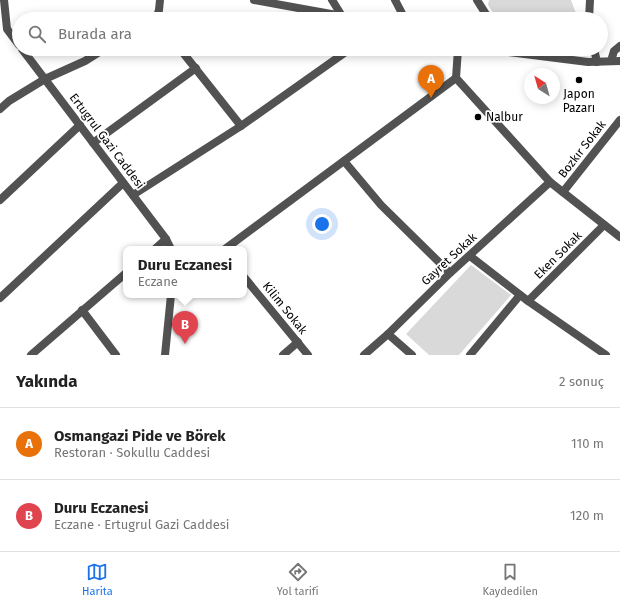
<!DOCTYPE html>
<html lang="tr">
<head>
<meta charset="utf-8">
<style>
  :root { --surface:#fff; --page:#f6f6f6; --text:#222; --muted:#767676; --line:#e0e0e0; --accent:#1a73e8 }
  body { margin:0; font-family:"Fira Sans",sans-serif; background:var(--page); color:var(--text) }
  .compass { position:absolute; left:524px; top:68px; width:36px; height:36px; border-radius:50%; background:var(--surface); box-shadow:0 2px 10px #0003; rotate:323deg }
  .you { position:absolute; left:322px; top:224px; width:14px; height:14px; margin:-10px; border:3px solid #fff; border-radius:50%; background:#1a73e8; box-shadow:0 0 0 6px #1a73e833 }
  .badge { display:grid; place-items:center; width:26px; height:26px; border-radius:50%; background:var(--accent); color:#fff; font-size:13px; font-weight:700 }
  .pin { position:absolute; translate:-50% -33px; filter:drop-shadow(0 1px 2px #0008) }
  .pin::after { content:''; position:absolute; top:21px; width:14px; height:12px; background:inherit; clip-path:polygon(0 0,100% 0,50% 100%) }
  .popup { position:absolute; left:123px; top:246px; width:124px; height:52px; box-sizing:border-box; display:grid; place-content:center; border-radius:8px; background:var(--surface); filter:drop-shadow(0 1px 3px #0005); font-size:13px; white-space:nowrap; color:var(--muted) }
  .popup b { font-size:15px; color:var(--text) }
  .popup::after { content:''; position:absolute; left:50%; top:100%; margin-left:-8px; border:8px solid transparent; border-top-color:var(--surface) }
  .list { margin:0; padding:0; list-style:none }
  h2 { display:flex; justify-content:space-between; align-items:center; height:52px; margin:0; padding:0 16px; font-size:17px }
  h2 small { font-size:13px; font-weight:400; color:var(--muted) }
  .list li { display:grid; grid-template-columns:26px 1fr auto; gap:12px; align-items:center; box-sizing:border-box; height:72px; padding:0 16px; border-top:1px solid var(--line) }
  .list b { display:block; font-size:15px; white-space:nowrap }
  .list p { margin:0; font-size:13px; white-space:nowrap; color:var(--muted) }
  .list em { font-size:13px; font-style:normal; color:var(--muted) }
  .icon { flex:none; width:22px; height:22px; fill:none; stroke:currentColor; stroke-width:2; stroke-linecap:round; stroke-linejoin:round }
  .map { position:relative; flex:none; width:620px; height:355px; overflow:hidden }
  .search { position:absolute; background:var(--surface); box-shadow:0 2px 10px #0003; left:12px; right:12px; top:12px; height:44px; display:flex; align-items:center; gap:10px; box-sizing:border-box; padding:0 14px; border-radius:22px; color:var(--muted); font-size:15px }
  .sheet { height:196px; background:var(--surface) }
  nav { display:flex; justify-content:space-around; align-items:center; box-sizing:border-box; height:56px; border-top:1px solid var(--line); background:var(--surface); font-size:11px; color:var(--muted) }
  nav a { display:grid; justify-items:center; gap:2px }
  nav .on { color:var(--accent) }
  .map>svg:first-child { display:block }
  .green { fill:#d9d9d9 }
  .lines { fill:none; stroke-linecap:round; stroke-linejoin:round }
  .minor { stroke:#525252; stroke-width:8 }
  .tertiary { stroke:#525252; stroke-width:8 }
  .poi-dot { fill:#000; stroke:#fff; stroke-width:1.5 }
  .labels { text-anchor:middle; dominant-baseline:central; stroke-width:3.5; stroke-linejoin:round; paint-order:stroke }
  .poi-label { font-size:12px; fill:#000; stroke:#fff }
  .street-label { font-size:12px; fill:#000; stroke:#fff }
</style>
</head>
<body>
<div class="map">
<svg width="620" height="355" viewBox="0 0 620 355">
  <rect width="100%" height="100%" fill="#fff"/>
  <g class="green">
    <path d="M489,0H571L578,19H497L488,5Z"/>
    <path d="M471,265L511,295L459,355H429L406,334Z"/>
  </g>
  <g class="lines">
    <g class="minor">
      <path d="M4,0L7,29L19,45"/>
      <path d="M332,0L342,16"/>
      <path d="M395,0L405,19"/>
      <path d="M477,0L489,19"/>
      <path d="M156,19L159,10L160,0"/>
      <path d="M589,19L590,0"/>
      <path d="M22,49L166,239L171,249"/>
      <path d="M180,49L241,126"/>
      <path d="M458,49L456,78L550,182L620,237"/>
      <path d="M594,49L597,62"/>
      <path d="M611,61L614,51L620,46"/>
      <path d="M0,109L9,101L45,79L85,61L104,49"/>
      <path d="M93,143L196,68"/>
      <path d="M344,161L381,205L450,273"/>
      <path d="M563,192L620,120"/>
      <path d="M133,195L241,126L350,49"/>
      <path d="M0,200L80,125"/>
      <path d="M155,249L166,239"/>
      <path d="M225,249L456,78"/>
      <path d="M470,256L528,301L606,355"/>
      <path d="M244,277L308,355"/>
      <path d="M0,298L123,183"/>
      <path d="M528,301L604,225"/>
      <path d="M82,310L116,355"/>
      <path d="M388,334L412,355"/>
      <path d="M31,355L126,273"/>
      <path d="M165,355L171,295"/>
      <path d="M283,355L298,342"/>
      <path d="M364,355L388,334L450,273L550,182"/>
      <path d="M470,355L520,295"/>
    </g>
    <g class="tertiary">
      <path d="M254,0L342,16L348,19"/>
      <path d="M485,49L588,62L620,61"/>
    </g>
  </g>
  <g class="poi-dot">
    <circle cx="579" cy="80" r="4"/>
    <circle cx="478" cy="117" r="4"/>
  </g>
  <g class="labels">
    <g class="poi-label">
      <text x="579" y="94">Japon<tspan x="579" dy="14">Pazarı</tspan></text>
      <text x="486" y="117" text-anchor="start">Nalbur</text>
    </g>
    <g class="street-label">
      <text transform="translate(107 141) rotate(53)">Ertugrul Gazi Caddesi</text>
      <text transform="translate(582 149) rotate(-52)">Bozkır Sokak</text>
      <text transform="translate(558 255) rotate(-45)">Eken Sokak</text>
      <text transform="translate(449 259) rotate(-43)">Gayret Sokak</text>
      <text transform="translate(285 308) rotate(51)">Kilim Sokak</text>
    </g>
  </g>
</svg>
<svg class="compass" viewBox="-18 -18 36 36"><path d="M0-13l5 13h-10z" fill="#e53935"/><path d="M0 13l5-13h-10z" fill="#767676"/></svg>
<div class="you"></div>
<div class="pin badge" style="left:431px;top:98px;background:#e8710a">A</div>
<div class="pin badge" style="left:185px;top:344px;background:#e0444e">B</div>
<div class="popup"><b>Duru Eczanesi</b>Eczane</div>
<div class="search"><svg class="icon" aria-label="search" viewBox="0 0 24 24"><circle cx="10" cy="10" r="6"/><path d="M15 15l6 6"/></svg>Burada ara</div>
</div>
<section class="sheet">
<h2>Yakında<small>2 sonuç</small></h2>
<ul class="list">
<li><span class="badge" style="background:#e8710a">A</span><div><b>Osmangazi Pide ve Börek</b><p>Restoran · Sokullu Caddesi</p></div><em>110 m</em></li>
<li><span class="badge" style="background:#e0444e">B</span><div><b>Duru Eczanesi</b><p>Eczane · Ertugrul Gazi Caddesi</p></div><em>120 m</em></li>
</ul>
</section>
<nav>
<a class="on"><svg class="icon" aria-label="map" viewBox="0 0 24 24"><path d="M3 6l6-2 6 2 6-2v14l-6 2-6-2-6 2zM9 4v14M15 6v14"/></svg>Harita</a>
<a><svg class="icon" aria-label="directions" viewBox="0 0 24 24"><path d="M12 3l9 9-9 9-9-9zM9 14v-3h6M13 9l2 2-2 2"/></svg>Yol tarifi</a>
<a><svg class="icon" aria-label="saved" viewBox="0 0 24 24"><path d="M7 4h10v16l-5-4-5 4z"/></svg>Kaydedilen</a>
</nav>
</body>
</html>
